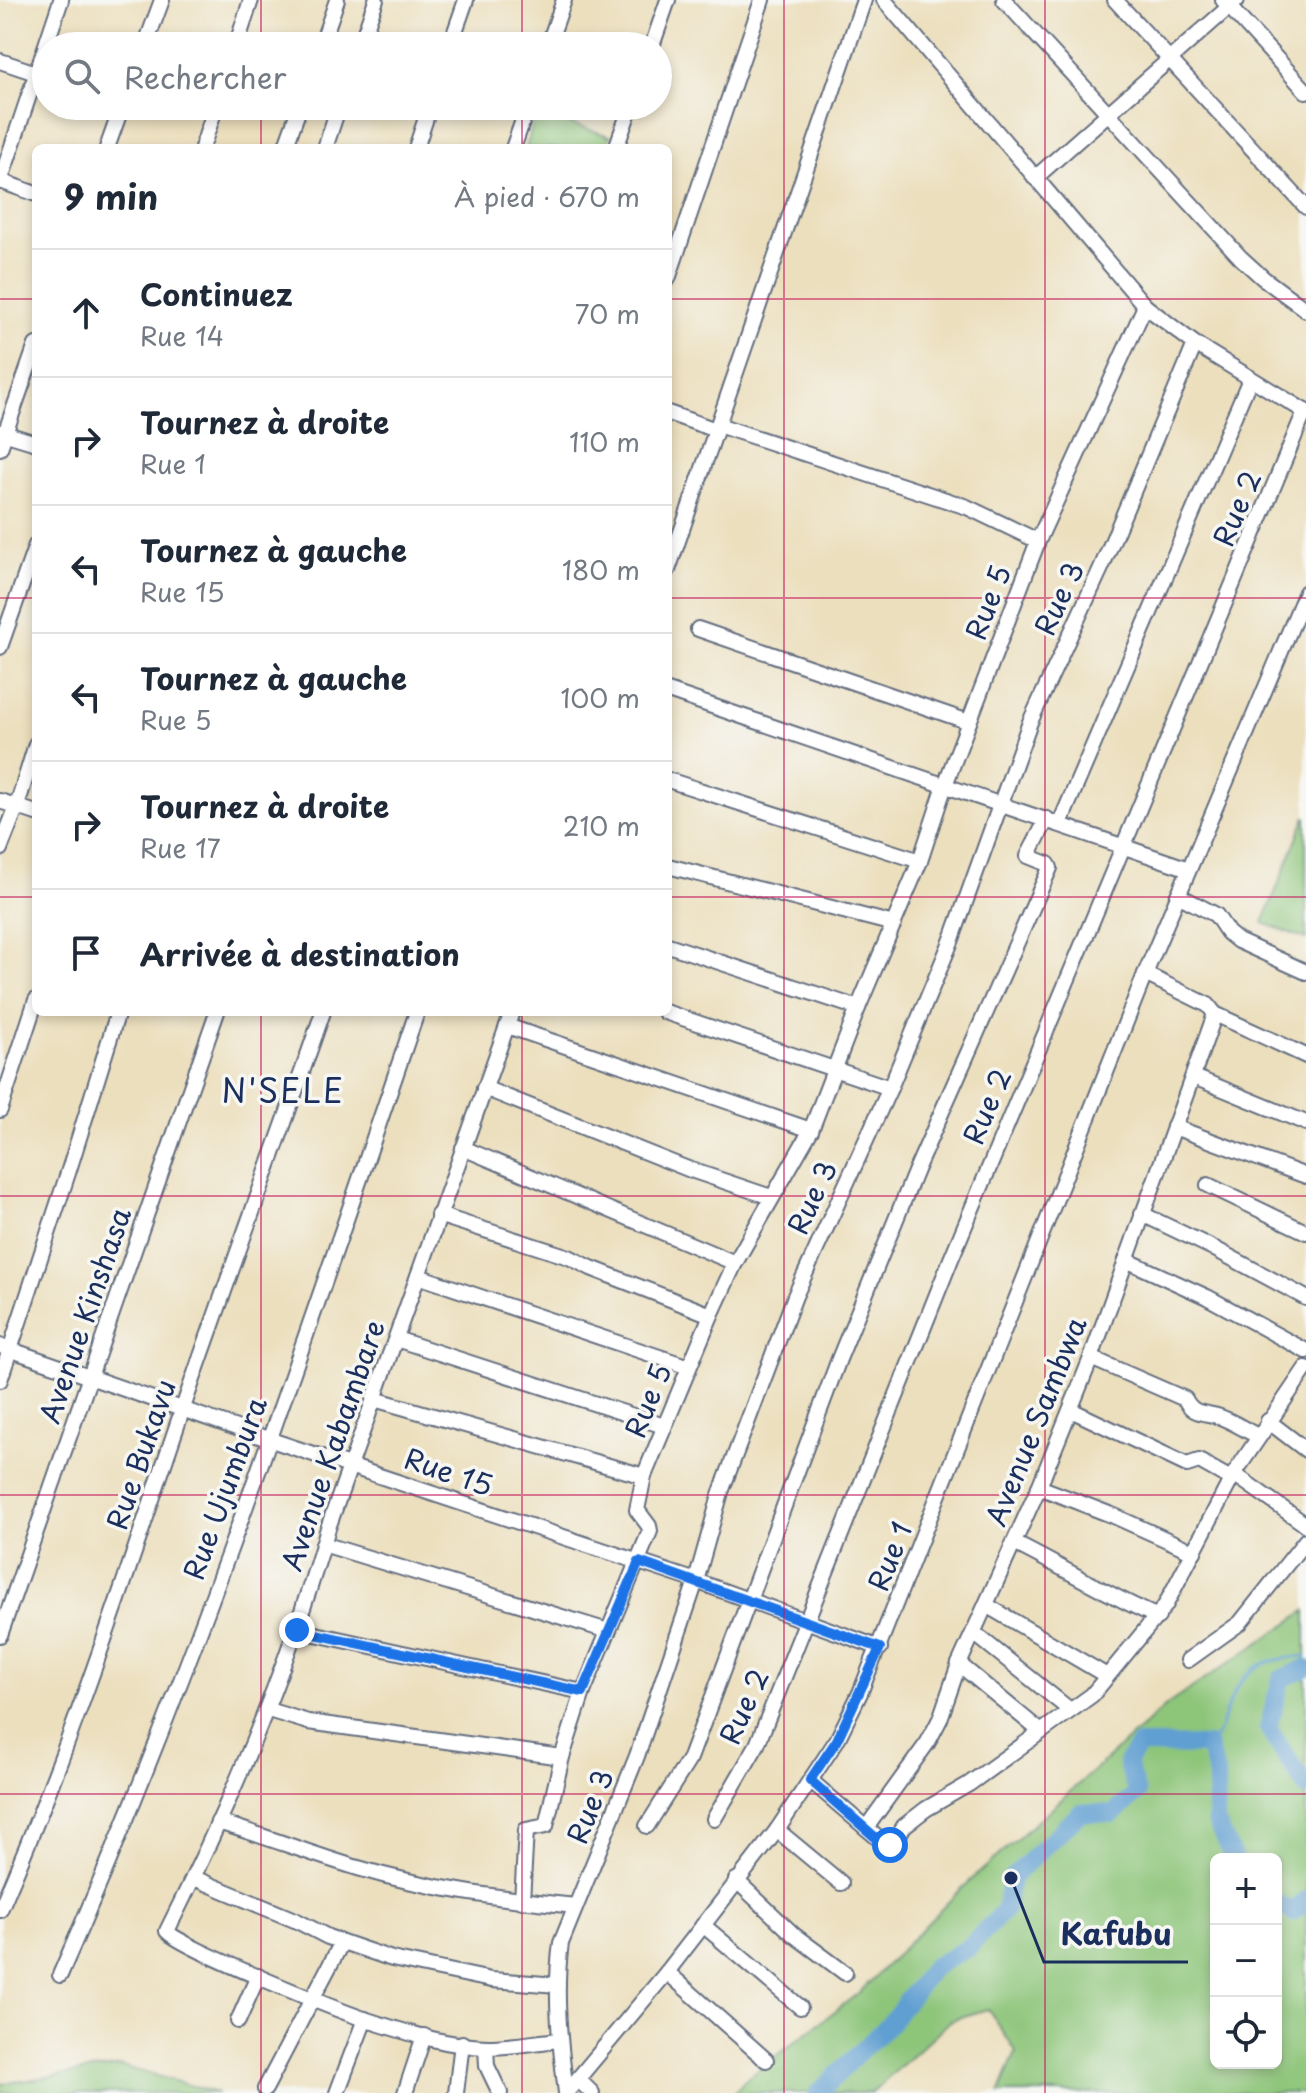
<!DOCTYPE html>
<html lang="fr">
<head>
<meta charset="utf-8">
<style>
  :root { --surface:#fff; --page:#f2f2f3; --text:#1f2937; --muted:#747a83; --line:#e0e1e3 }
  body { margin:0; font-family:"Playpen Sans",sans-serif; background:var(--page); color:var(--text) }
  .controls { position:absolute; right:24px; bottom:24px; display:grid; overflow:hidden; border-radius:12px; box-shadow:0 4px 12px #0003 }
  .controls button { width:72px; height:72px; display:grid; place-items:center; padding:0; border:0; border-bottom:2px solid var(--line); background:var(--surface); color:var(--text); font:40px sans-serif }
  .stop { position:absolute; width:24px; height:24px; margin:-18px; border:6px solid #1a73e8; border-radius:50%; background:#fff }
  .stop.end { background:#1a73e8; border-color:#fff; box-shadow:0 2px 8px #0008 }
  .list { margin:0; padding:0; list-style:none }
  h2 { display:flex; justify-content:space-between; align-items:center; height:104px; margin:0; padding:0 32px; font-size:34px }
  h2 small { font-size:26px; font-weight:400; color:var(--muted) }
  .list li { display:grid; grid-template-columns:52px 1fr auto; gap:24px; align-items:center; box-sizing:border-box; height:128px; padding:0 32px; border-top:2px solid var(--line) }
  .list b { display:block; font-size:30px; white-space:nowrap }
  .list p { margin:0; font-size:26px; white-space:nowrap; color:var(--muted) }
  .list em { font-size:26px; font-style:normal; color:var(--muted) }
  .icon { flex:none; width:44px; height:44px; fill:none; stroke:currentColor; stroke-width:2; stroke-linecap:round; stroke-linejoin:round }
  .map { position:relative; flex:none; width:1306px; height:2093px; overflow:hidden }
  .search { position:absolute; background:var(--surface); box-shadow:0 4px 12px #0003; left:32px; top:32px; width:640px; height:88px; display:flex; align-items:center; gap:20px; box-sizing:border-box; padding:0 28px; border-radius:44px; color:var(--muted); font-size:30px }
  .panel { position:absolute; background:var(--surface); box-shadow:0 4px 12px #0003; left:32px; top:144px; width:640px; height:872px; border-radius:12px }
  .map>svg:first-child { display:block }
  .green { fill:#8dc579; stroke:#547a6c; stroke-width:2; fill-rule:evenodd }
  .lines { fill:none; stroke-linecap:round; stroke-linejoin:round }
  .stream { stroke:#609fd2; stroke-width:3 }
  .river { stroke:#609fd2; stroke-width:18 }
  .minor-casing { stroke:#646d7f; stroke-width:18 }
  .minor { stroke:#fff; stroke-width:14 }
  .route { stroke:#1a73e8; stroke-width:10 }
  .grid { fill:none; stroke:#c2185b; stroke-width:2; stroke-opacity:0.55 }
  .labels { text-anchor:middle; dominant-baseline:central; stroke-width:7; stroke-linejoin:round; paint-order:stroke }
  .street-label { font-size:28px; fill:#1b2f5e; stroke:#f6f6f2 }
  .quarter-label { font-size:32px; letter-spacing:2px; fill:#1b2f5e; stroke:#f6f6f2 }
  .leader { fill:none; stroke:#1b2f5e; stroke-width:3 }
  .callout-dot { fill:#1b2f5e; stroke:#f6f6f2; stroke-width:3 }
  .callout-label { font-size:30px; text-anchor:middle; font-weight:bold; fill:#1b2f5e; stroke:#f6f6f2; stroke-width:7; stroke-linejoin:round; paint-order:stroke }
</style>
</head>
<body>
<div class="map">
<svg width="1306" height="2093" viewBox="0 0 1306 2093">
  <rect width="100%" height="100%" fill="#f6f6f2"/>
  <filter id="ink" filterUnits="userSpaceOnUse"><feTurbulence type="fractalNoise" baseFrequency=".0125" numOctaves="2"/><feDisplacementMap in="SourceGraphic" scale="16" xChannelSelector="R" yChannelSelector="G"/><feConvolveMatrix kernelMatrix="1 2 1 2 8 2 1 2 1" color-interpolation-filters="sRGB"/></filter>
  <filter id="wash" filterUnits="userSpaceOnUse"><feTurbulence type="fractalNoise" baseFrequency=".006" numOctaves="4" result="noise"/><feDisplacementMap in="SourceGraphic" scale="32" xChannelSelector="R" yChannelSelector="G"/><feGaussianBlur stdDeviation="1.8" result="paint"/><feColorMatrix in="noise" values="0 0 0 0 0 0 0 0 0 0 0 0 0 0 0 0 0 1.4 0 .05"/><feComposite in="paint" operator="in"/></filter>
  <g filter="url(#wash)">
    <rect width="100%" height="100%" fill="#ecdfbd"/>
    <g class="green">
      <path d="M536,113L610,136L606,148H526Z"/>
      <path d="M1306,816V939L1263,923Z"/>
      <path d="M1306,1611V2093H999L1016,2052L988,2009L951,2020L872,2093H734L743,2082L861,1991L959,1891L1168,1704ZM1216,1859H1276V2063H1216Z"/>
      <path d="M121,2066L217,2093H0V2084Z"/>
    </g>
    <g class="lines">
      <path class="stream" d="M1208,1746C1224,1729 1218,1732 1225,1713C1245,1665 1257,1661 1306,1656"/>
      <g class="river">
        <path d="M1306,1668L1281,1679L1268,1728L1306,1787"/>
        <path d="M1276,1903L1293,1912L1306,1900"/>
        <path d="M818,2093L890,2023L933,1967L968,1948L1005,1910L1011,1878L1081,1812L1113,1814L1137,1793L1127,1763L1139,1745L1208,1746L1217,1776L1216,1822L1234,1859"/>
      </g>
    </g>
  </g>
  <g filter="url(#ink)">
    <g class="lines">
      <defs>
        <g id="minor">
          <path d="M884,0L1145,306L1195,344L1306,412"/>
          <path d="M1004,0L1241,258L1263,278L1306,310"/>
          <path d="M1115,0L1306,207"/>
          <path d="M1223,0L1306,91"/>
          <path d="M145,46L162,0"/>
          <path d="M236,46L251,0"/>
          <path d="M321,46L337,0"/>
          <path d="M360,46L376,0"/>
          <path d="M450,46L466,0"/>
          <path d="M548,46L564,0"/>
          <path d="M652,46L668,0"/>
          <path d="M0,61L36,73"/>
          <path d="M107,148L122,106"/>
          <path d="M202,148L216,106"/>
          <path d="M285,148L300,106"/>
          <path d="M325,148L339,106"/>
          <path d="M416,148L430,106"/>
          <path d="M513,148L528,106"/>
          <path d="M616,148L631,106"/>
          <path d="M1035,178L1237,0"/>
          <path d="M0,181L36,194"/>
          <path d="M0,182L61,0"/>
          <path d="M668,279L762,0"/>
          <path d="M668,413L716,430"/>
          <path d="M718,425L967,507L1038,541"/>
          <path d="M0,432L36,443"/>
          <path d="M0,448L36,345"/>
          <path d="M668,570L864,0"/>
          <path d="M698,629L969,722"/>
          <path d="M0,647L36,545"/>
          <path d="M668,691L1189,869"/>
          <path d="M668,780L920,861"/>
          <path d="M0,801L36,813"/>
          <path d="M1060,823L1250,379"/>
          <path d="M0,849L17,806L36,744"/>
          <path d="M668,866L894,924"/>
          <path d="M1178,895L1216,915L1228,933L1238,941L1306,972"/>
          <path d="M668,945L858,1008"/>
          <path d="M1145,974L1208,1005L1215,1014L1306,1056"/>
          <path d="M512,1012L328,1528C288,1667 232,1801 167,1931C176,1946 340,2011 367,2020C405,2032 447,2046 487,2047C511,2047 536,2042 560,2040"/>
          <path d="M665,1012L890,1088"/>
          <path d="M507,1026L811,1130"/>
          <path d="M1194,1077L1306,1123"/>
          <path d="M484,1088L688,1169L771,1197"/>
          <path d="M0,1110L36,1000"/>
          <path d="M1174,1127L1306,1176"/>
          <path d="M463,1148L735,1263"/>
          <path d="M1208,1185L1306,1232"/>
          <path d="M1142,1214L1213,1248L1306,1298"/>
          <path d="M438,1215L569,1257L591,1268L711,1315"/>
          <path d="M1126,1260L1207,1297L1306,1351"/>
          <path d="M418,1276L689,1367"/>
          <path d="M396,1339L664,1426"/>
          <path d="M0,1346L268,1439L696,1581L880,1648"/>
          <path d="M1091,1358L1185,1399C1193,1415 1203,1412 1217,1416C1231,1420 1245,1430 1258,1436"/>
          <path d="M0,1380L69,1170L118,1012"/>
          <path d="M374,1399L644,1476"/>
          <path d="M1071,1410L1187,1465L1199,1461L1231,1479"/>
          <path d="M1268,1421L1306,1450"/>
          <path d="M1234,1474L1306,1525"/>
          <path d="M1039,1487L1114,1516L1194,1552"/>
          <path d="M1014,1543C1062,1567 1108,1595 1158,1617"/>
          <path d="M323,1544L608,1631"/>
          <path d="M986,1605L1107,1676"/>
          <path d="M297,1630L583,1692"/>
          <path d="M974,1633L1070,1710"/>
          <path d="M0,1635L217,1012"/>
          <path d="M1188,1660L1240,1623L1306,1540"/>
          <path d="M959,1664L1040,1731"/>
          <path d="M268,1710L308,1722L562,1757"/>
          <path d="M810,1780L887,1846L896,1840L904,1826L926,1809L969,1784L1092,1695L1165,1606L1234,1474L1306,1368"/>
          <path d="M714,1819L757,1745L951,1259L1305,411"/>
          <path d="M218,1822C265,1836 311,1854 358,1868C428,1889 504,1899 576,1906"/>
          <path d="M647,1826L690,1758L839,1359L916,1170L1050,868L1048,864L1028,856L1047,819"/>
          <path d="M866,1828L928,1742L940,1719L959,1664L1039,1487L1091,1358L1215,1014"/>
          <path d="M777,1830L841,1883"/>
          <path d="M194,1878L297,1921L328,1937L392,1959L491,1980L558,1985"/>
          <path d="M736,1880L794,1935L845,1973"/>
          <path d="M522,1901L526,1830L546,1826L562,1757L583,1692L650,1531L649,1526L637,1510L644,1476L711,1315L735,1263L811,1130L858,1008L920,861L945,785L1038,541L1145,306"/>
          <path d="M0,1910C71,1747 125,1578 182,1411C228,1277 277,1145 323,1012"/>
          <path d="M703,1925L800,2007"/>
          <path d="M667,1972L766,2060"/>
          <path d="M60,1975C199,1661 306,1336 417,1012"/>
          <path d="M238,2021L258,1976"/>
          <path d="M486,2047L487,2066L500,2093"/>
          <path d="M578,2079L592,2093"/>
          <path d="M265,2089L342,1942"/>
          <path d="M337,2093L365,2019"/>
          <path d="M405,2093L424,2036"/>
          <path d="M456,2093L462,2043"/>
          <path d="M566,2093C560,2044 554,1992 561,1943L637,1756L696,1581L721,1492L795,1296L890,1088L952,939L1030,722L1102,566L1195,344"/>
          <path d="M566,2093L667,1972L777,1830L837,1740L860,1693L1145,974L1306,592"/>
        </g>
      </defs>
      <use href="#minor" class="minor-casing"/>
      <use href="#minor" class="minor"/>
    </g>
  </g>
  <g class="lines" filter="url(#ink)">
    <path class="route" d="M297,1630L583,1692L639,1562L880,1648L837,1740L810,1780L884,1845H890"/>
  </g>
  <path class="grid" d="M261,0V46M522,0V46M784,0V2093M1045,0V2093M261,106V148M522,106V148M0,299H36M668,299H1306M0,598H36M668,598H1306M0,897H36M668,897H1306M261,1012V2093M522,1012V2093M0,1196H1306M0,1495H1306M0,1794H1306"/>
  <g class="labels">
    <g class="street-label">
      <text transform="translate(1236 508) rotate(-67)">Rue 2</text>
      <text transform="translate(1058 598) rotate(-65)">Rue 3</text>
      <text transform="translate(987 602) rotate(-69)">Rue 5</text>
      <text transform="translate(986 1106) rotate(-67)">Rue 2</text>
      <text transform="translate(811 1197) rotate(-65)">Rue 3</text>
      <text transform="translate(84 1315) rotate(-71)">Avenue Kinshasa</text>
      <text transform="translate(647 1400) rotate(-68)">Rue 5</text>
      <text transform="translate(1035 1421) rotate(-68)">Avenue Sambwa</text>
      <text transform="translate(332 1445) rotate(-71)">Avenue Kabambare</text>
      <text transform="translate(140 1454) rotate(-71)">Rue Bukavu</text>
      <text transform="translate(449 1471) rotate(19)">Rue 15</text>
      <text transform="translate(224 1488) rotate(-70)">Rue Ujumbura</text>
      <text transform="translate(889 1556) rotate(-68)">Rue 1</text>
      <text transform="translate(743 1706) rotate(-66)">Rue 2</text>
      <text transform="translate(589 1806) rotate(-68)">Rue 3</text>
    </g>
    <g class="quarter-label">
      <text x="283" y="1090">N'SELE</text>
    </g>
  </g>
  <path class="leader" d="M1011 1878L1044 1962H1188"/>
  <circle class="callout-dot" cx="1011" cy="1878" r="8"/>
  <g class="callout-label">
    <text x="1116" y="1945">Kafubu</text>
  </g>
</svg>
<div class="controls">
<button>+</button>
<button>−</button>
<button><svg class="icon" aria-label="locate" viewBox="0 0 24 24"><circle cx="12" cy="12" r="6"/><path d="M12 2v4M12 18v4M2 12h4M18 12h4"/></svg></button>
</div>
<div class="stop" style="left:890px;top:1845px"></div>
<div class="stop end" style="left:297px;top:1630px"></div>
<div class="search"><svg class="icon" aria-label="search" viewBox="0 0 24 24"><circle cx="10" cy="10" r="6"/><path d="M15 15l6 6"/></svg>Rechercher</div>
<section class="panel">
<h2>9 min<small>À pied · 670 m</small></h2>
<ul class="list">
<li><svg class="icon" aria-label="ahead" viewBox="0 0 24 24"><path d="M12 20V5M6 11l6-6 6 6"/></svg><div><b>Continuez</b><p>Rue 14</p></div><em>70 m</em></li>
<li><svg class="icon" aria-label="right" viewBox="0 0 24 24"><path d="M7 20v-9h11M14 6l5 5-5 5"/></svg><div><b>Tournez à droite</b><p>Rue 1</p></div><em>110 m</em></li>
<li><svg class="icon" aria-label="left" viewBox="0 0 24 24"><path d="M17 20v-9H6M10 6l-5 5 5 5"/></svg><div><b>Tournez à gauche</b><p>Rue 15</p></div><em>180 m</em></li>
<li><svg class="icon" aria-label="left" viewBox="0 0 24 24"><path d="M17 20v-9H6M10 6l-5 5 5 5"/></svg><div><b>Tournez à gauche</b><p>Rue 5</p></div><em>100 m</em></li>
<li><svg class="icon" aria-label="right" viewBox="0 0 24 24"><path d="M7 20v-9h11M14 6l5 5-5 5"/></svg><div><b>Tournez à droite</b><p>Rue 17</p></div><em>210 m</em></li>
<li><svg class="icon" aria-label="arrive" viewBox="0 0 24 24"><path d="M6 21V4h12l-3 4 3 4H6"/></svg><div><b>Arrivée à destination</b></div></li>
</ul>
</section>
</div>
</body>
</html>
